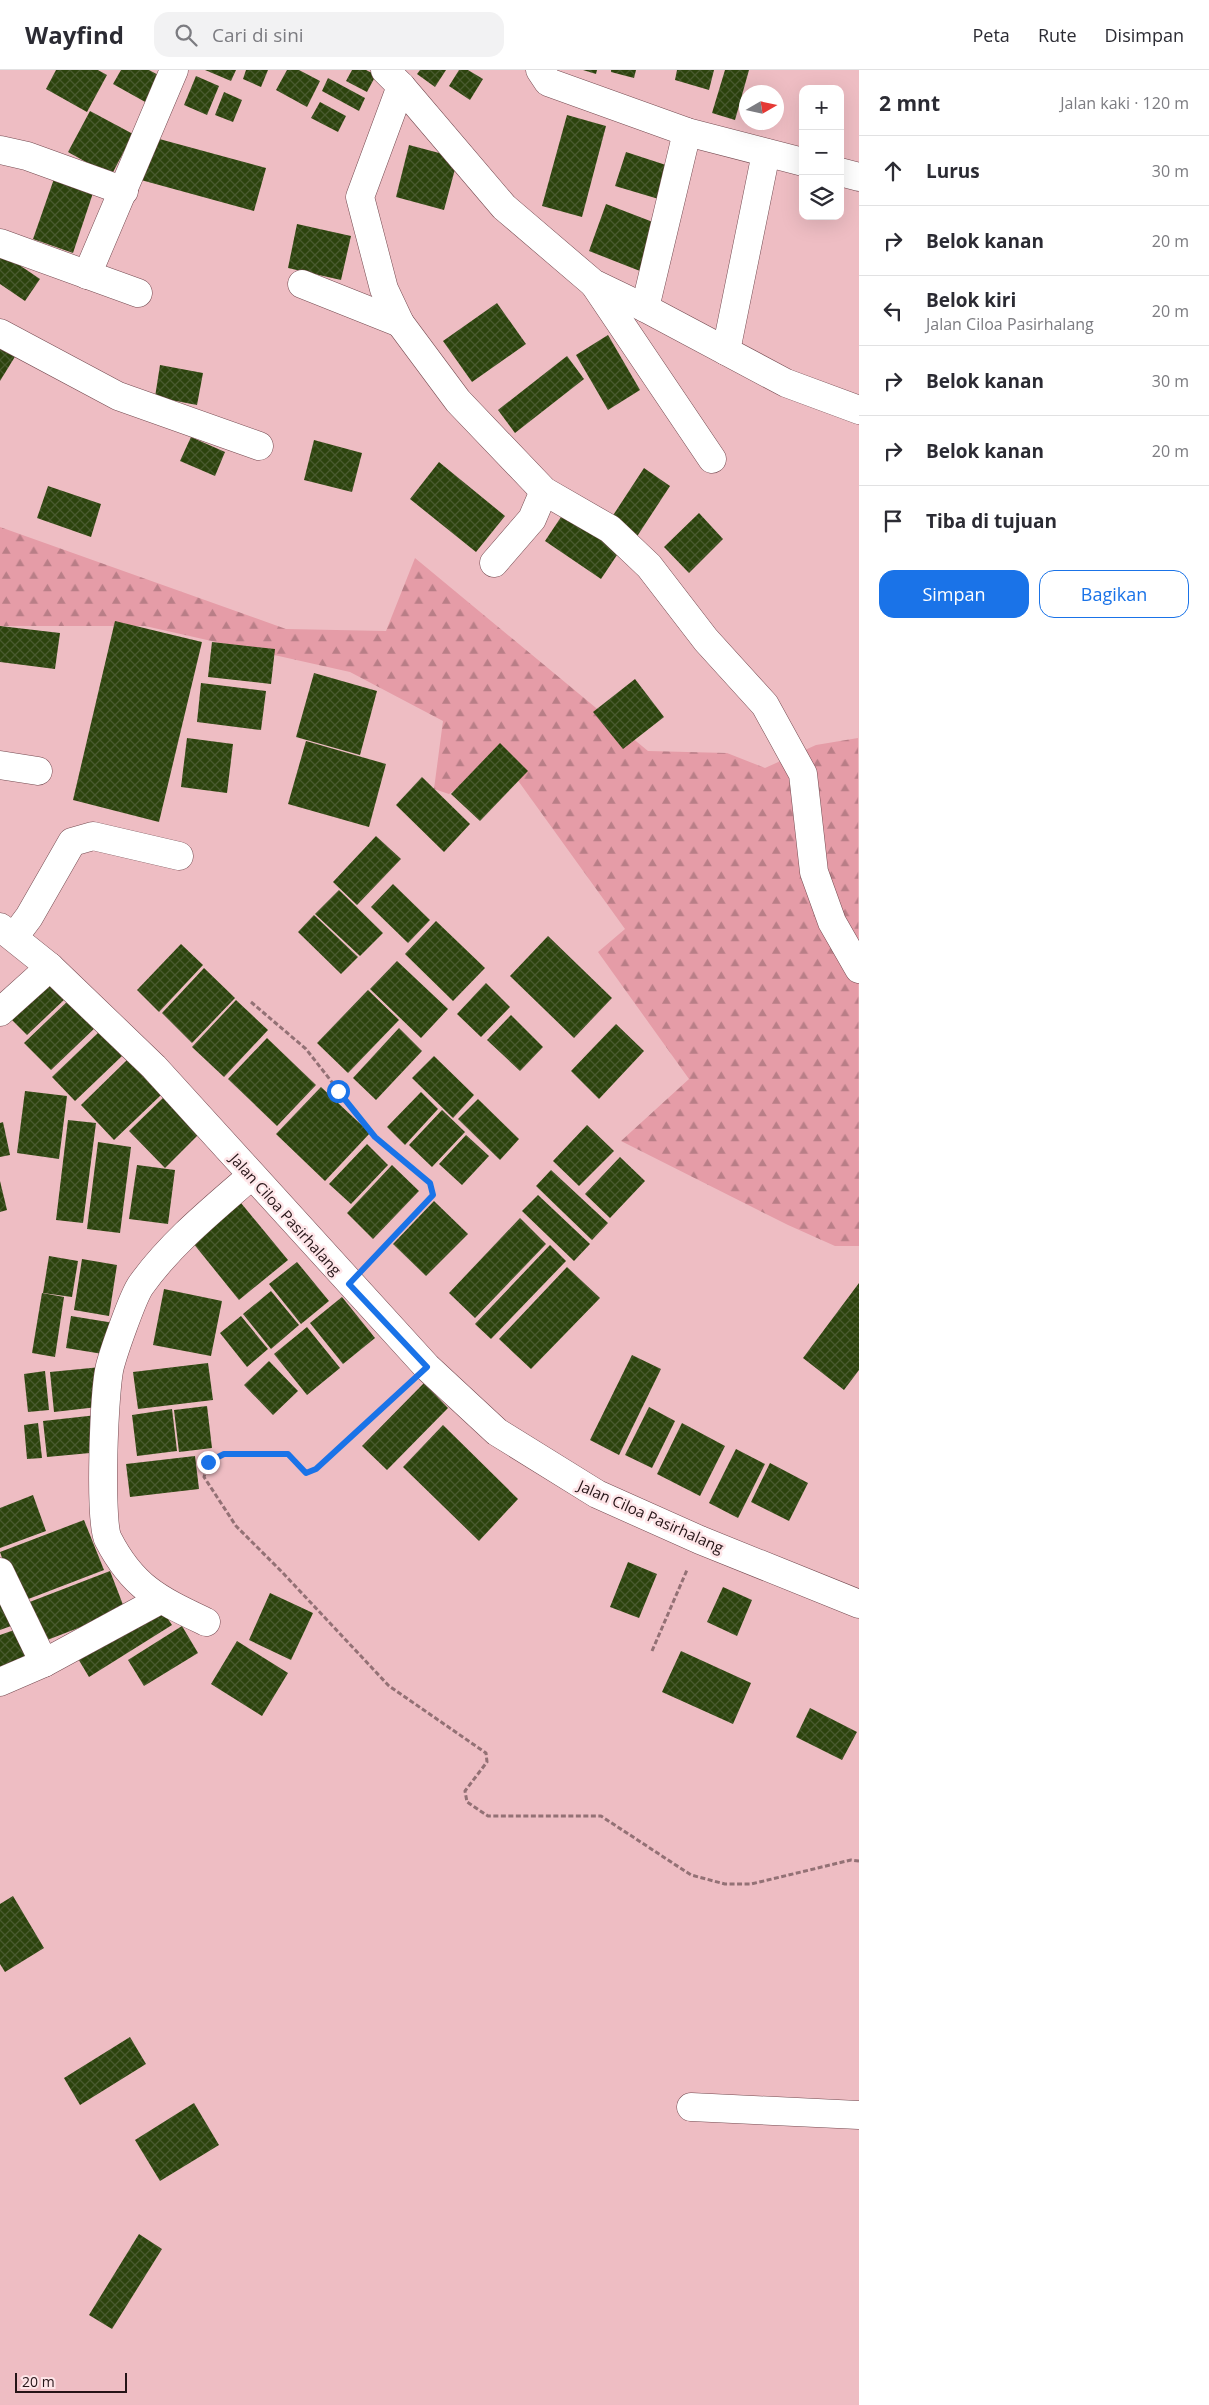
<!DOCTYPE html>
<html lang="id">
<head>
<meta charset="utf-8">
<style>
  :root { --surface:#fff; --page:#f2f2f3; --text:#2b2b33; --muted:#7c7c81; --line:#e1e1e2; --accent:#1a73e8 }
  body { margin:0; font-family:"Open Sans",sans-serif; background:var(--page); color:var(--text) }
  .controls { position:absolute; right:15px; top:15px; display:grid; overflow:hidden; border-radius:10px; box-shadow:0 5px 20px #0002 }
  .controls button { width:45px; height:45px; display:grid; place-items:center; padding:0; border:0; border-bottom:1px solid var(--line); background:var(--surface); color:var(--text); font:25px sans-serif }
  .compass { position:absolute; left:739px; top:15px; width:45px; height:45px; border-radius:50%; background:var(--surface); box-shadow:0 5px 20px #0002; rotate:81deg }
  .scale { position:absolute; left:15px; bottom:12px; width:112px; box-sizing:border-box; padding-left:5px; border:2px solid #251417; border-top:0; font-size:14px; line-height:18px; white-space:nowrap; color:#251417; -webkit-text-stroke:4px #fee5e8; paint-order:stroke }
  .stop { position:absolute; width:15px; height:15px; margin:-11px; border:4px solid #1a73e8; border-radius:50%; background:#fff }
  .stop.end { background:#1a73e8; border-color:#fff; box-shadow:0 1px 5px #0008 }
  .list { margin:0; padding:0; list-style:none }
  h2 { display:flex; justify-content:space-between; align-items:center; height:65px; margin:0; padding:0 20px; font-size:21px }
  h2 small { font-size:16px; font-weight:400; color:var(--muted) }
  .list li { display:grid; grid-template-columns:32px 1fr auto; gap:15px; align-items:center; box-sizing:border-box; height:70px; padding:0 20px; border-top:1px solid var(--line) }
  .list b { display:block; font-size:19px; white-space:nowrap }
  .list p { margin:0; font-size:16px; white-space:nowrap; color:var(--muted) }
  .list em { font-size:16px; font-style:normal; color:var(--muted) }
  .actions { display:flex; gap:10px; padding:15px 20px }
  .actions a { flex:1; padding:11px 0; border:1px solid var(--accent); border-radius:15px; text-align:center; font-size:18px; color:var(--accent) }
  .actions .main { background:var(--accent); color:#fff }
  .icon { flex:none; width:28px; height:28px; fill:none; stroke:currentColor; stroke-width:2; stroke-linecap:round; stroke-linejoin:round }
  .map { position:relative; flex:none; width:859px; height:2335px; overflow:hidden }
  header { display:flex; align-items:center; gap:30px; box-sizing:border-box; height:70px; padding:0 25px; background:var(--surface); border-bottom:1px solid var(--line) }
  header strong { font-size:24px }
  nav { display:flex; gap:28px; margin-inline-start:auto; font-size:18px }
  .search { width:350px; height:45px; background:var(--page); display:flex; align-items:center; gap:12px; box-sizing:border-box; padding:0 18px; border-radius:15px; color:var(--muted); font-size:19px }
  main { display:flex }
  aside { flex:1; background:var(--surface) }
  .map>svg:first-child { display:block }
  .forest { fill:url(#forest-firs) }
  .building { fill:url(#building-cross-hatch) }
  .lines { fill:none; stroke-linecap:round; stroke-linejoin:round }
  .minor-casing { stroke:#744a50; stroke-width:29 }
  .major-casing { stroke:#744a50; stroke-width:29 }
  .path { stroke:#937175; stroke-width:3; stroke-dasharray:5 2.5; stroke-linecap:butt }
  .minor { stroke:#fff; stroke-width:28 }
  .major { stroke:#fff; stroke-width:28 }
  .route { stroke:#1a73e8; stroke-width:6 }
  .labels { text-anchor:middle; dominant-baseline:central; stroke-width:5; stroke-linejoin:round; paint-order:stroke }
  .street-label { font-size:15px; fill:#251417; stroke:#fee5e8 }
</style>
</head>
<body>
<header>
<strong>Wayfind</strong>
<div class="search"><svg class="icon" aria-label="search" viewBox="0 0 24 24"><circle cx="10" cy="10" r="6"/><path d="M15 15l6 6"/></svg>Cari di sini</div>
<nav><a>Peta</a><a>Rute</a><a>Disimpan</a></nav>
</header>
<main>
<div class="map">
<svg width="859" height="2335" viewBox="0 0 859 2335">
  <defs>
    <pattern id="forest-firs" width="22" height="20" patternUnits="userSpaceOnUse" patternTransform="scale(1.25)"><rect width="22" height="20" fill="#e59ca7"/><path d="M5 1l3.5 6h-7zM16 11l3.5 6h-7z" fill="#b97e87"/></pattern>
    <pattern id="building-cross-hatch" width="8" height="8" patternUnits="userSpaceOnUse" patternTransform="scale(1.25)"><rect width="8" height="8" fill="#2c430d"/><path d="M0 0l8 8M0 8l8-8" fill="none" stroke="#495a2f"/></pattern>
  </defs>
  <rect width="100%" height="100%" fill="#eebdc3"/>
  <path class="forest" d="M0,457L286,559L386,561L415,488L648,681L727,683L765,698L816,675L858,668L859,1176H835L788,1155L621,1071L689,1009L598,882L625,859L501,687L449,724L434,719L443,651L350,602L145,556H0Z"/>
  <g class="building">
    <path d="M56,0H98L107,5L87,42L46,19Z"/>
    <path d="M121,0H149L162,7L147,33L113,14Z"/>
    <path d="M205,0H236L231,11Z"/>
    <path d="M246,0H268L261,17L243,9Z"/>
    <path d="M287,0H299L320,11L307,37L276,20Z"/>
    <path d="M352,0H366L376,5L367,22L346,11Z"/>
    <path d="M420,0H446L435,17L417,4Z"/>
    <path d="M459,0H468L483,9L470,30L449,16Z"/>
    <path d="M583,0H597L596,4Z"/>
    <path d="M611,0H636L634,8L611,2Z"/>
    <path d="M677,0H714L709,20L675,10Z"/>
    <path d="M725,0H749L735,50L712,43Z"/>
    <path d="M196,6L219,16L207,45L184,35Z"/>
    <path d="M328,8L365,28L359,41L322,21Z"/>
    <path d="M224,22L242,30L233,52L215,45Z"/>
    <path d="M320,32L346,46L338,62L311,48Z"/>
    <path d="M90,41L133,64L111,106L68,82Z"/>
    <path d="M567,45L606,56L582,147L542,136Z"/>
    <path d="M152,67L266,98L254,141L141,110Z"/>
    <path d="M409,75L458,88L444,140L396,127Z"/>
    <path d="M626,82L672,97L662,130L615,116Z"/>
    <path d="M55,106L94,120L73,183L33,169Z"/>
    <path d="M606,134L658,154L640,201L589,181Z"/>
    <path d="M297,154L351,166L341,210L288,198Z"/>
    <path d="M0,182L40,209L25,231L0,214Z"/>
    <path d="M497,233L526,274L472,312L443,271Z"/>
    <path d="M608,265L640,320L608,340L576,285Z"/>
    <path d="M0,276L16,285L0,311Z"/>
    <path d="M567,286L584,309L515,363L498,340Z"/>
    <path d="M160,295L203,303L197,335L155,327Z"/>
    <path d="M191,367L225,382L215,406L180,391Z"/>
    <path d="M314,370L362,383L352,422L304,410Z"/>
    <path d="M439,392L505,446L476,482L410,429Z"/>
    <path d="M644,398L670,416L636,468L610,450Z"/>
    <path d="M48,416L101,434L91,467L37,448Z"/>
    <path d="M699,443L723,469L689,503L664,477Z"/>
    <path d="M563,444L619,482L601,509L545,471Z"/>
    <path d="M115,551L202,572L159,752L73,730Z"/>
    <path d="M0,556L60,563L55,599L0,592Z"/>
    <path d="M212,572L275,579L271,614L208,607Z"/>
    <path d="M314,603L377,621L360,685L296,667Z"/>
    <path d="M635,609L664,647L623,679L593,642Z"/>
    <path d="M201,613L266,621L261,660L197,652Z"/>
    <path d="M187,668L233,674L227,723L181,717Z"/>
    <path d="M306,671L386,694L369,757L288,734Z"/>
    <path d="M500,673L528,701L480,751L451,724Z"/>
    <path d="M422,707L470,754L444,782L396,735Z"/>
    <path d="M376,766L401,789L357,835L333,812Z"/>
    <path d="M393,814L430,850L408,873L371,837Z"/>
    <path d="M339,820L383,863L360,886L315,844Z"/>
    <path d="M314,845L358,887L341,904L298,862Z"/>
    <path d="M436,851L485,898L453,931L405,884Z"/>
    <path d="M548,866L612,928L574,968L510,906Z"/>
    <path d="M181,874L203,895L159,942L137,920Z"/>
    <path d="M397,891L448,939L421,968L370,919Z"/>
    <path d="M204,898L235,928L192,973L162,943Z"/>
    <path d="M47,908L66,928L27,965L8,946Z"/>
    <path d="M486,913L510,937L481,967L457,944Z"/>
    <path d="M368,920L399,950L348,1003L317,973Z"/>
    <path d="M71,928L98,955L51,1000L24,973Z"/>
    <path d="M236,930L268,960L224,1007L192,977Z"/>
    <path d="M511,945L543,977L520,1001L487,970Z"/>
    <path d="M616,954L644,981L599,1029L571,1001Z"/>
    <path d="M399,958L422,981L376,1030L353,1008Z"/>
    <path d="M99,962L122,986L75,1031L52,1007Z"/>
    <path d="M267,968L316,1015L277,1056L228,1009Z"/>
    <path d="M434,986L474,1025L453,1048L412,1008Z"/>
    <path d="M127,990L161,1025L114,1070L81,1035Z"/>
    <path d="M321,1017L370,1063L325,1111L276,1064Z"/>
    <path d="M25,1021L67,1026L59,1089L17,1083Z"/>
    <path d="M421,1022L438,1039L405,1075L387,1057Z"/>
    <path d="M165,1026L200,1063L165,1098L129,1061Z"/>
    <path d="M478,1029L519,1069L500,1090L458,1049Z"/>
    <path d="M442,1040L465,1062L432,1097L409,1075Z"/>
    <path d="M68,1050L96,1053L83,1153L56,1150Z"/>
    <path d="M3,1052L10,1085L0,1087V1053Z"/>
    <path d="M587,1055L614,1081L579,1116L553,1091Z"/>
    <path d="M466,1065L489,1086L462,1115L439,1094Z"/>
    <path d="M98,1072L131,1077L120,1163L87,1159Z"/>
    <path d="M367,1074L388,1095L351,1134L329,1114Z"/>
    <path d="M620,1087L645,1111L610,1148L585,1124Z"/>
    <path d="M137,1095L175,1100L168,1154L129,1149Z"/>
    <path d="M392,1095L419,1121L373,1169L347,1143Z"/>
    <path d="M551,1100L608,1153L592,1170L536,1116Z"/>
    <path d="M0,1111L7,1140L0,1142Z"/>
    <path d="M538,1125L590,1174L574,1191L522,1141Z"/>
    <path d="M434,1131L468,1164L426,1206L393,1174Z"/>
    <path d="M241,1133L288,1190L239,1230L193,1173Z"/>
    <path d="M520,1148L546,1174L475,1248L449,1223Z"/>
    <path d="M550,1175L566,1191L491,1269L475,1254Z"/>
    <path d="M49,1186L78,1191L72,1227L43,1223Z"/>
    <path d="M82,1189L117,1195L109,1246L74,1240Z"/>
    <path d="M297,1192L329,1231L301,1254L269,1214Z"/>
    <path d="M567,1197L600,1228L531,1299L499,1269Z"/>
    <path d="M859,1213V1300L844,1320L803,1288Z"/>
    <path d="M164,1219L222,1231L211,1286L153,1275Z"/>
    <path d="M271,1221L299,1255L271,1279L243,1244Z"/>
    <path d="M42,1223L64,1227L55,1287L32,1283Z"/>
    <path d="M342,1227L375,1268L343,1294L310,1253Z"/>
    <path d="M71,1246L114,1253L109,1285L66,1278Z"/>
    <path d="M241,1246L268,1279L247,1297L220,1263Z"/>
    <path d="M307,1257L340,1298L307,1325L274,1284Z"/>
    <path d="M632,1285L661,1299L619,1385L590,1370Z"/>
    <path d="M269,1291L298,1321L273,1345L244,1315Z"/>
    <path d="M208,1293L213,1330L138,1339L133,1302Z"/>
    <path d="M101,1297L106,1336L54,1342L50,1302Z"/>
    <path d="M45,1301L49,1340L28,1342L24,1304Z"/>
    <path d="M424,1313L448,1338L387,1400L362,1376Z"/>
    <path d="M207,1336L212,1378L179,1382L174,1340Z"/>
    <path d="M649,1337L675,1351L652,1398L625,1385Z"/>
    <path d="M172,1339L177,1381L137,1386L132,1345Z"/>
    <path d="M97,1345L101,1382L47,1387L43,1351Z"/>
    <path d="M38,1353L42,1388L27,1389L24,1355Z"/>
    <path d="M682,1353L725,1376L700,1426L657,1404Z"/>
    <path d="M443,1355L518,1429L479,1471L403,1397Z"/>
    <path d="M736,1379L765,1394L738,1448L709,1433Z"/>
    <path d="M195,1386L199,1419L130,1427L126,1394Z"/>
    <path d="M770,1393L808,1413L789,1451L751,1432Z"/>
    <path d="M33,1425L46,1461L0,1478V1438Z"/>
    <path d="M84,1450L104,1500L18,1533L0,1482Z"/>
    <path d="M628,1492L657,1504L639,1548L610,1537Z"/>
    <path d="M110,1501L125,1540L42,1572L27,1533Z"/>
    <path d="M723,1517L752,1530L737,1566L707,1552Z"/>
    <path d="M270,1523L313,1543L291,1590L249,1570Z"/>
    <path d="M0,1528L11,1556L0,1560Z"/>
    <path d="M160,1537L172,1555L89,1607L77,1587Z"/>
    <path d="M182,1556L198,1583L144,1616L128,1590Z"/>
    <path d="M17,1559L30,1592L0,1604V1565Z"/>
    <path d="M237,1571L288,1603L262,1646L211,1614Z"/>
    <path d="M681,1581L751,1613L733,1654L662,1622Z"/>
    <path d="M810,1638L857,1662L842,1690L796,1667Z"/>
    <path d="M13,1826L44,1878L5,1902L0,1894V1834Z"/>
    <path d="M130,1967L146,1994L80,2035L64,2008Z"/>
    <path d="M194,2033L219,2075L160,2111L135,2070Z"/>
    <path d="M139,2164L162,2179L112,2259L89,2245Z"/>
  </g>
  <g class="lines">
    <defs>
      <g id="minor">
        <path d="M385,0L401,16L504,137L593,213L645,238L786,313L859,340"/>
        <path d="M540,0L548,12L687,62L803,92"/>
        <path d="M401,16L360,127L384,219L400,253L458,331L544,421L610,459L649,496L706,570L765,635L803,704L814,802L832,852L859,899"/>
        <path d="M0,80L27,86L124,121"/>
        <path d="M840,102L859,107"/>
        <path d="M0,173L138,223"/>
        <path d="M87,205L174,0"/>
        <path d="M302,214L400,253"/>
        <path d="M594,214L712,389"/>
        <path d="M645,238L687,62"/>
        <path d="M0,263L118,326L259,376"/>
        <path d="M726,281L766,83"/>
        <path d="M494,493L532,449L544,421"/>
        <path d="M0,695L38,701"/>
        <path d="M14,867L29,847L72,772L93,766L179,786"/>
        <path d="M0,942L50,897"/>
        <path d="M0,1502L44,1593"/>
        <path d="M206,1552C160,1530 133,1518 108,1469C99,1451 104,1319 110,1296C114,1281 133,1226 141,1215C171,1173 212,1140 251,1106"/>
        <path d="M0,1612L44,1593L160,1530"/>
        <path d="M691,2037L859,2045"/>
      </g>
      <path id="major" d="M0,857L50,897L154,997L427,1297L497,1362L597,1424L700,1470L859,1534"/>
    </defs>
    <use href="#minor" class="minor-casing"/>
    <use href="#major" class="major-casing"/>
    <g class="path">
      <path d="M251,932L306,979L375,1067L430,1113L433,1125L374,1188"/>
      <path d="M402,1321L316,1399L306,1403L288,1384H224L208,1393L204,1407L236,1456L282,1502L389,1616L486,1683L487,1692L465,1721L467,1732L488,1746H601L691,1805L725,1814H751L851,1790L859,1791"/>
      <path d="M652,1581L687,1500"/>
    </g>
    <use href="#minor" class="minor"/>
    <use href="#major" class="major"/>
  </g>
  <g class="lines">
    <path class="route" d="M208,1392L224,1384H288L306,1403L316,1399L427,1297L349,1214L433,1125L430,1113L375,1067L338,1021"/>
  </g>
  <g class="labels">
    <g class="street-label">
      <text transform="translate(286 1144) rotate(48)">Jalan Ciloa Pasirhalang</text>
      <text transform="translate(651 1446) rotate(24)">Jalan Ciloa Pasirhalang</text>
    </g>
  </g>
</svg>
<div class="controls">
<button>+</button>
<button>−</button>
<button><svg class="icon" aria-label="layers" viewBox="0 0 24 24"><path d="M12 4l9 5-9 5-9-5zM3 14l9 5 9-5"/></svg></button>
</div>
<svg class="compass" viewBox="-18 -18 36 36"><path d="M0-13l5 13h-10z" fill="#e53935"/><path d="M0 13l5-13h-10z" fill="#7c7c81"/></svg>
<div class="scale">20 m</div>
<div class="stop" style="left:338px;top:1021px"></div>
<div class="stop end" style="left:208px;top:1392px"></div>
</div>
<aside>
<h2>2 mnt<small>Jalan kaki · 120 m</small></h2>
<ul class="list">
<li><svg class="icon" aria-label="ahead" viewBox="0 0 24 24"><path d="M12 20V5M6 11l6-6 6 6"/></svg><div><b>Lurus</b></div><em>30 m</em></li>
<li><svg class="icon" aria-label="right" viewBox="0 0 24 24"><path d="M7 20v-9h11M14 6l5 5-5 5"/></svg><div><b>Belok kanan</b></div><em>20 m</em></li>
<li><svg class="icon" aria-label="left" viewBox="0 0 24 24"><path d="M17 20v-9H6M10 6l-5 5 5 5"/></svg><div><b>Belok kiri</b><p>Jalan Ciloa Pasirhalang</p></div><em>20 m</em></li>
<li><svg class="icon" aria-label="right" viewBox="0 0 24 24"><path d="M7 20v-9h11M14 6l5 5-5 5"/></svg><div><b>Belok kanan</b></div><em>30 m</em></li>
<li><svg class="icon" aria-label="right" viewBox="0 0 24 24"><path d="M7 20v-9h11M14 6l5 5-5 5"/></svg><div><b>Belok kanan</b></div><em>20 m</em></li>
<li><svg class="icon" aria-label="arrive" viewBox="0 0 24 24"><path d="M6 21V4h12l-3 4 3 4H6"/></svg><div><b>Tiba di tujuan</b></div></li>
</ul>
<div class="actions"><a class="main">Simpan</a><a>Bagikan</a></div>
</aside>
</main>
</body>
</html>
